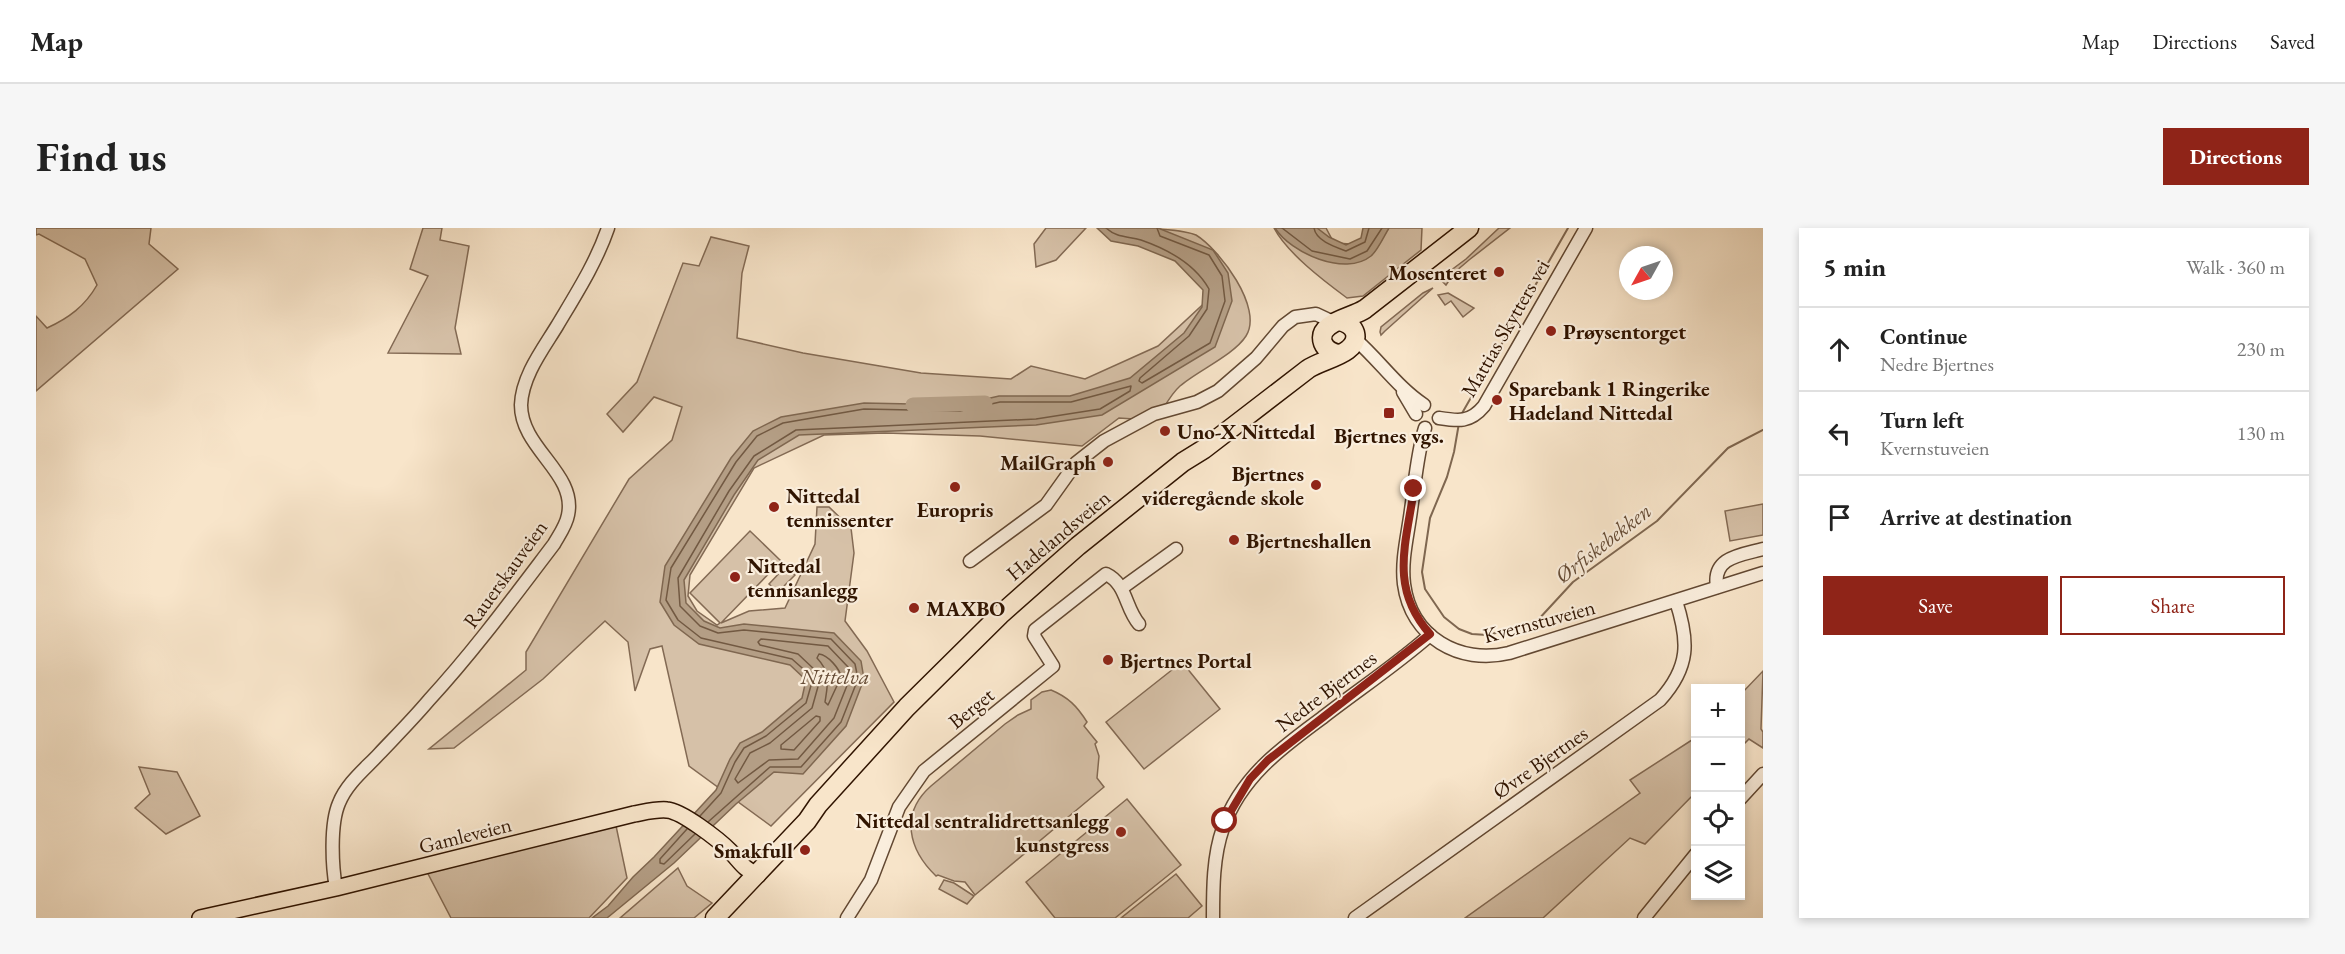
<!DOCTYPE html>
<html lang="en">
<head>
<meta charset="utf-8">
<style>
  :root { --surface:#fff; --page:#f6f6f6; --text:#222; --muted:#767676; --line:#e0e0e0; --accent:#8f2418 }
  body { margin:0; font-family:"EB Garamond",serif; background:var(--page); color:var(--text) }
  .controls { position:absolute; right:18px; bottom:18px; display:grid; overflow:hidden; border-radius:0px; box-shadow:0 3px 9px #0003 }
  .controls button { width:54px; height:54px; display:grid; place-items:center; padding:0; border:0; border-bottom:2px solid var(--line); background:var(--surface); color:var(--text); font:30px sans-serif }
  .compass { position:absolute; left:1583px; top:18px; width:54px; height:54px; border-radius:50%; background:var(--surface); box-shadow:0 3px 9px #0003; rotate:230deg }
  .stop { position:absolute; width:18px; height:18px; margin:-14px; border:4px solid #8f2418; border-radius:50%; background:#fff }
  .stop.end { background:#8f2418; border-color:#fff; box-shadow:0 2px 6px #0008 }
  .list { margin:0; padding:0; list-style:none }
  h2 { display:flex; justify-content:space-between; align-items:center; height:78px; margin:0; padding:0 24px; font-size:26px }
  h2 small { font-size:20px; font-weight:400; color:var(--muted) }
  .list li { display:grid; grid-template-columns:39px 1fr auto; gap:18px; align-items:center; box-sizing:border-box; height:84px; padding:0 24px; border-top:2px solid var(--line) }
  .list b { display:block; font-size:22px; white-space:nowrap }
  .list p { margin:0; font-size:20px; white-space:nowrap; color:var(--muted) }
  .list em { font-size:20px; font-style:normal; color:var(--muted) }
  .actions { display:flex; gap:12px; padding:18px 24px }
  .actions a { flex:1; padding:14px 0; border:2px solid var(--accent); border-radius:0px; text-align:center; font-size:21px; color:var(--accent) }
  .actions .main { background:var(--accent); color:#fff }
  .icon { flex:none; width:33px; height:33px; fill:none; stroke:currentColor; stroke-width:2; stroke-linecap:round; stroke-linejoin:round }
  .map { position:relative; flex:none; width:1727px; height:690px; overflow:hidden; border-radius:0px }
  header { display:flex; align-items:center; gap:36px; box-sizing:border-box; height:84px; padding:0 30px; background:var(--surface); border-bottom:2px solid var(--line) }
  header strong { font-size:28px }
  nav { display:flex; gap:33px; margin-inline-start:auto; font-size:21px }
  .intro { display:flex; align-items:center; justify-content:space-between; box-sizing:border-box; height:144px; padding:0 36px }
  h1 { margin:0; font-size:42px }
  .button { padding:15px 27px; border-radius:0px; background:var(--accent); color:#fff; font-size:21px; font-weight:700 }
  main { display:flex; gap:36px; padding:0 36px }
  aside { flex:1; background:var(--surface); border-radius:0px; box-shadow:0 3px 9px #0003 }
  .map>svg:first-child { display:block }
  .green { fill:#d6c1a8; stroke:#836a54; stroke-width:1.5 }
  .water { fill:#b49e85; stroke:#7f6750; stroke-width:1.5 }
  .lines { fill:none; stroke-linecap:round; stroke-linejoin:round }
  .shore { stroke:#725942; stroke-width:1.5 }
  .stream { stroke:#7f6750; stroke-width:2 }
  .river { stroke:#b49e85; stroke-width:15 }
  .minor-casing { stroke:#624832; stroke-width:15 }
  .major-casing { stroke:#301400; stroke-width:18 }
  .highway-casing { stroke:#301400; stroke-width:21 }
  .minor { stroke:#faeedd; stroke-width:12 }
  .major { stroke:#f8e5ca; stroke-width:15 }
  .highway { stroke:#f8e5ca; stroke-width:18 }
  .route { stroke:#8f2418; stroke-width:8 }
  .poi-dot { fill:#8f2418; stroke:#faeedd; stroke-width:2 }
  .labels { text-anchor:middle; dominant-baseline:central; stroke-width:4.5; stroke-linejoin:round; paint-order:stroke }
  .poi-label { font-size:21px; font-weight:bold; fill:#301400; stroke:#faeedd; text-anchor:start }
  .street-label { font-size:21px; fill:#301400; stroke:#faeedd }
  .water-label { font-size:22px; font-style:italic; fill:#654b35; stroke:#faeedd }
</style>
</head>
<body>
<header>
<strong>Map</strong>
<nav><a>Map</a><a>Directions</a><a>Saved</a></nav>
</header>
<div class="intro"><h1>Find us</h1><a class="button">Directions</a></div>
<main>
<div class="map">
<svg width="1727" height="690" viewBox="0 0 1727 690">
  <rect width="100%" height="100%" fill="#f8e5ca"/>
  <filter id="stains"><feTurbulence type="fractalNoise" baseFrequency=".00333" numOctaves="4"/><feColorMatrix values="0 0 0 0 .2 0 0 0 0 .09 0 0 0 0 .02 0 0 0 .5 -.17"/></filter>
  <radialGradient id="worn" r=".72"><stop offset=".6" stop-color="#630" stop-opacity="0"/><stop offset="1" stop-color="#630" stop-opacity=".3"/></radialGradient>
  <g class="green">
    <path d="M0,0H115L113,16L142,41L0,163V88L11,100C33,90 49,78 61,57L49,31L3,6L0,7Z"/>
    <path d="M387,0H406L404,12L433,18L419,100L425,126L352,125L392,48L374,41Z"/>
    <path d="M1010,0H1050L1020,32L1000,39L998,16Z"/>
    <path d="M1083,0C1103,0 1143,0 1160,7C1183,21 1228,80 1210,108C1198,127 1161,143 1144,158C1136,165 1130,176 1125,184L1098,191L1083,190L1046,218L944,208L849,205L788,207L718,240L654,347L652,368L661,383L681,397L684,395L654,365L714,303L745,333L685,395L713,383L749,380L779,316L781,279H793L815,300L818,325L809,393L831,423L858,474L735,598L653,538L626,418L614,421L599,463L592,414L569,393L507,451L418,520L393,521L490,442V424L593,251L636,212L646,179L618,169L587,204L571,186L601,154L647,35L663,38L675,9L713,18L706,45L701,110L767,125L885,145L975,151L995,138L1049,151L1122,118L1177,67L1159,29Z"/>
    <path d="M1238,0H1290L1298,15L1332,17L1342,0H1386L1385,22L1327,68L1311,70C1288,53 1251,25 1238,0Z"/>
    <path d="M1463,0H1474L1433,32L1419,44L1410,57L1406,53L1410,46L1430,31Z"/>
    <path d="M1397,60L1349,103L1345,107L1344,104L1345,99L1387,65Z"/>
    <path d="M1412,65L1438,80L1427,89L1415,73L1409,77L1402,67Z"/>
    <path d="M1727,276V307L1694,313L1689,283Z"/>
    <path d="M750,338L759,347L742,364L733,356Z"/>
    <path d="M1146,434L1184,481L1108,541L1070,494Z"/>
    <path d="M1727,443L1725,501L1727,504V520L1713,511L1705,519V466Z"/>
    <path d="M1015,462C1032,469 1041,478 1051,494L1048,498L1061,514L1059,516L1063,528L1061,550L1068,559L939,667L929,654L918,653L902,647L900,648C873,622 863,586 895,558L969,496L982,487L995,481V472L1006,464Z"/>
    <path d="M1659,510V565L1609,616L1594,610L1507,690H1429L1604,565L1594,552Z"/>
    <path d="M103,539L141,544L164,588L130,606L99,580L114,566Z"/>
    <path d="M1091,571L1145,637L1079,690H1019L990,654Z"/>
    <path d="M579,593L591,650L553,690H415L389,640Z"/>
    <path d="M642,640L651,658L676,675L658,690H584Z"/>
    <path d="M1140,646L1166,678L1152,690H1085Z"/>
    <path d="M908,652L918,655L938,668L931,676L903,661Z"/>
  </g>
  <g class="water">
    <path d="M1061,0H1122L1177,22L1192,45L1196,73L1179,119L1066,187L1000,197L763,207L722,232L698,267L648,352L650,375L668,393L684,400L708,396L798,405L825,433L828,451L810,498L767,546L738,544L700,576L638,635L571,690H556L572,678L597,649L618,629L680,562L694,531L704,515L726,504L766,470L770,452L754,437L663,416L638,397L624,374L629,338L695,230L717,203L745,189L828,175L924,177L963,168H1034L1094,150L1148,105L1166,79L1167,62L1139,33L1102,18L1075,13Z"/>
    <path d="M1239,0H1281L1293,9L1310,17L1325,10L1327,0H1353C1348,8 1342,22 1335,28C1309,49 1255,25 1239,0Z"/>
  </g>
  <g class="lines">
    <g class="shore">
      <path d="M1070,0C1081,10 1092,8 1105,12C1131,21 1159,36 1173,61L1171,81L1153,108L1104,150L1103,153L1106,155L1174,115L1189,73L1186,48L1173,27L1124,8L1121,0"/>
      <path d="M1246,0L1276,23L1314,31L1331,23L1346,0"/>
      <path d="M1278,0C1280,13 1299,19 1310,23L1329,14L1333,0"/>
      <path d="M725,411L792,418L812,439L814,450L798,490L762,531L733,532L702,555L699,551L714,525L734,515L776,480L783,455L780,443L762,426L724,417L722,414Z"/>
      <path d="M783,426C792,427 804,441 805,449L792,477L789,474C792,455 795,445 781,430Z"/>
      <path d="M780,488L784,489V493L758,522L745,521V517Z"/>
      <path d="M664,588L685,565L699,534L708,520L730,508L770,475L776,454L774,447L756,431L665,410L642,392L630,372L635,340L700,234L721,208L747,195L828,181L924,183L964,174H1035L1095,158L1094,163L1064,181L1000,191L760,202L718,228L693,263L642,350L644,378L664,398L682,405L708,402L795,411L819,436L822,451L805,494L765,539H734L672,594"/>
      <path d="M651,601L624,631V635L628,636L659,606"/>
    </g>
    <g class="stream">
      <path d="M1425,187L1532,0"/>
      <path d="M1423,195L1418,224L1411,249L1394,290L1386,344L1389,361L1408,389L1423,401L1436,406L1451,407L1486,399L1501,393L1537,354L1621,293L1692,220L1727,202"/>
    </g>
    <path class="river" d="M877,177L949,175"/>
    <defs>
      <g id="minor">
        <path d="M1319,111C1344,133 1361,159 1388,177"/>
        <path d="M1367,164L1380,186"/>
        <path d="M1403,190C1422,193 1434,195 1448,178L1550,0"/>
        <path d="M1389,200C1381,226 1379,255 1375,282C1372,306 1365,332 1368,356C1375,409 1423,437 1473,425L1727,345"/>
        <path d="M934,333L1010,277L1040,235L1068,213L1118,186L1161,174L1182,163L1220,130L1247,98L1259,89L1280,86L1297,94"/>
        <path d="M1681,359C1676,329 1705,327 1727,321"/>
        <path d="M1086,360L1140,321"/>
        <path d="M1704,571L1727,546"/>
        <path d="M300,660C296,638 294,596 303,575C311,555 329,541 343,526C360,508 377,491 393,472C438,423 477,370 518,316C523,307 530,298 532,287C541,245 485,221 485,177C486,148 507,121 521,98C540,66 560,35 572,0"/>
        <path d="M811,690L835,652L863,579L888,543L1017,438L998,408L999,402L1070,346C1091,356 1089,380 1103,396"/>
        <path d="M1177,690C1177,661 1177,628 1187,600C1204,550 1245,520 1286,490C1322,462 1360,437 1394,407"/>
        <path d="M1319,690L1624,472C1654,439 1653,413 1640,373"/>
        <path d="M1608,690L1660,626"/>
      </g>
      <path id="major" d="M164,690L300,660L598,586C609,584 621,581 631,582C646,583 683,612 694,623C704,633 708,642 722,647"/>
      <g id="highway">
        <path d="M1303,126C1296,125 1290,122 1287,115C1280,94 1316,90 1329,81L1433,0"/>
        <path d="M679,690L771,593L782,577L871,479L964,387L1042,318L1147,234L1168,221L1272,141C1286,131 1324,126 1319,105C1317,98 1311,95 1304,93"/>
      </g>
    </defs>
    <use href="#minor" class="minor-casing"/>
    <use href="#major" class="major-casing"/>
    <use href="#highway" class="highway-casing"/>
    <use href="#minor" class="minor"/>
    <use href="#major" class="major"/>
    <use href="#highway" class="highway"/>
  </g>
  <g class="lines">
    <path class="route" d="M1189,593L1214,551L1232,532L1394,406C1353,360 1370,316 1378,261"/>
  </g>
  <g class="poi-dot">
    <circle cx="1463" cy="44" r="6"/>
    <circle cx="1515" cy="103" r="6"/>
    <circle cx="1461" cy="172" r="6"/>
    <rect x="1347" y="179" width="12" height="12" rx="3"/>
    <circle cx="1129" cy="203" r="6"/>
    <circle cx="1072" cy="234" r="6"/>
    <circle cx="1280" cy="257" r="6"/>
    <circle cx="919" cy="259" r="6"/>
    <circle cx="738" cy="279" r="6"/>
    <circle cx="1198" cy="312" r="6"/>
    <circle cx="699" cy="349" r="6"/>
    <circle cx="878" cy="380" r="6"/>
    <circle cx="1072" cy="432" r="6"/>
    <circle cx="1085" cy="604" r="6"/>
    <circle cx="769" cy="622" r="6"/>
  </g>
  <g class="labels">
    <g class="poi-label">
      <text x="1451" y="44" text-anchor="end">Mosenteret</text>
      <text x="1527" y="103">Prøysentorget</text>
      <text x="1473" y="160">Sparebank 1 Ringerike<tspan x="1473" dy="24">Hadeland Nittedal</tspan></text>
      <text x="1141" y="203">Uno-X Nittedal</text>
      <text x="1353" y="207" text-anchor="middle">Bjertnes vgs.</text>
      <text x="1060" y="234" text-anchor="end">MailGraph</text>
      <text x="1268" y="245" text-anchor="end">Bjertnes<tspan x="1268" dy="24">videregående skole</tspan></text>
      <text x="750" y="267">Nittedal<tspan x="750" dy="24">tennissenter</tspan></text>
      <text x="919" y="281" text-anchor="middle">Europris</text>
      <text x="1210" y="312">Bjertneshallen</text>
      <text x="711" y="337">Nittedal<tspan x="711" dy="24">tennisanlegg</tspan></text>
      <text x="890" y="380">MAXBO</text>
      <text x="1084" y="432">Bjertnes Portal</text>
      <text x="1073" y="592" text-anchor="end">Nittedal sentralidrettsanlegg<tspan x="1073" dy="24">kunstgress</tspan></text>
      <text x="757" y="622" text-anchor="end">Smakfull</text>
    </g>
    <g class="street-label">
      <text transform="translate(1469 100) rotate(-60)">Mattias Skytters vei</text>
      <text transform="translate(1022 307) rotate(-40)">Hadelandsveien</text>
      <text transform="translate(469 346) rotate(-54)">Rauerskauveien</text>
      <text transform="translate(1503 393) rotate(-15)">Kvernstuveien</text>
      <text transform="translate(1290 463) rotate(-37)">Nedre Bjertnes</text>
      <text transform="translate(935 480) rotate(-39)">Berget</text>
      <text transform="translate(1504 534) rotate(-35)">Øvre Bjertnes</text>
      <text transform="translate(429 607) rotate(-14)">Gamleveien</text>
    </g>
    <g class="water-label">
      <text transform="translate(1567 315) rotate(-38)">Ørfiskebekken</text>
      <text x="799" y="448">Nittelva</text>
    </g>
  </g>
  <rect width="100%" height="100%" filter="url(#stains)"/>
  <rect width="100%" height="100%" fill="url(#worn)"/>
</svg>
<div class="controls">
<button>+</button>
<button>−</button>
<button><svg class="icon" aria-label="locate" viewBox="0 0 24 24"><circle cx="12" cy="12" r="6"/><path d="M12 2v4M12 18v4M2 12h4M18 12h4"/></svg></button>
<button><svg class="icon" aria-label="layers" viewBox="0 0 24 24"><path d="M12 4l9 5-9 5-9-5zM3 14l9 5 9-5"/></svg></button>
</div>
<svg class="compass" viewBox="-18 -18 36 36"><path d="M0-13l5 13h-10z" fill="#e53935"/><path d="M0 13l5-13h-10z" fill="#767676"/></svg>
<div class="stop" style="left:1189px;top:593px"></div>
<div class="stop end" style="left:1378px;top:261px"></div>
</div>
<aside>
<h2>5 min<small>Walk · 360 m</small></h2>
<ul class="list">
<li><svg class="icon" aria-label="ahead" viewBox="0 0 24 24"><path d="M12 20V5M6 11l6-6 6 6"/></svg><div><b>Continue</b><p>Nedre Bjertnes</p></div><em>230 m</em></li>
<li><svg class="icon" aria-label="left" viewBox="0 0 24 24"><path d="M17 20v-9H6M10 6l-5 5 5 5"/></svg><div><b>Turn left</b><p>Kvernstuveien</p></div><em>130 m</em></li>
<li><svg class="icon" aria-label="arrive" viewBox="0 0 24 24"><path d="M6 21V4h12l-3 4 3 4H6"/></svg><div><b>Arrive at destination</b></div></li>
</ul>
<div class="actions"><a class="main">Save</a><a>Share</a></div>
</aside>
</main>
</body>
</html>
